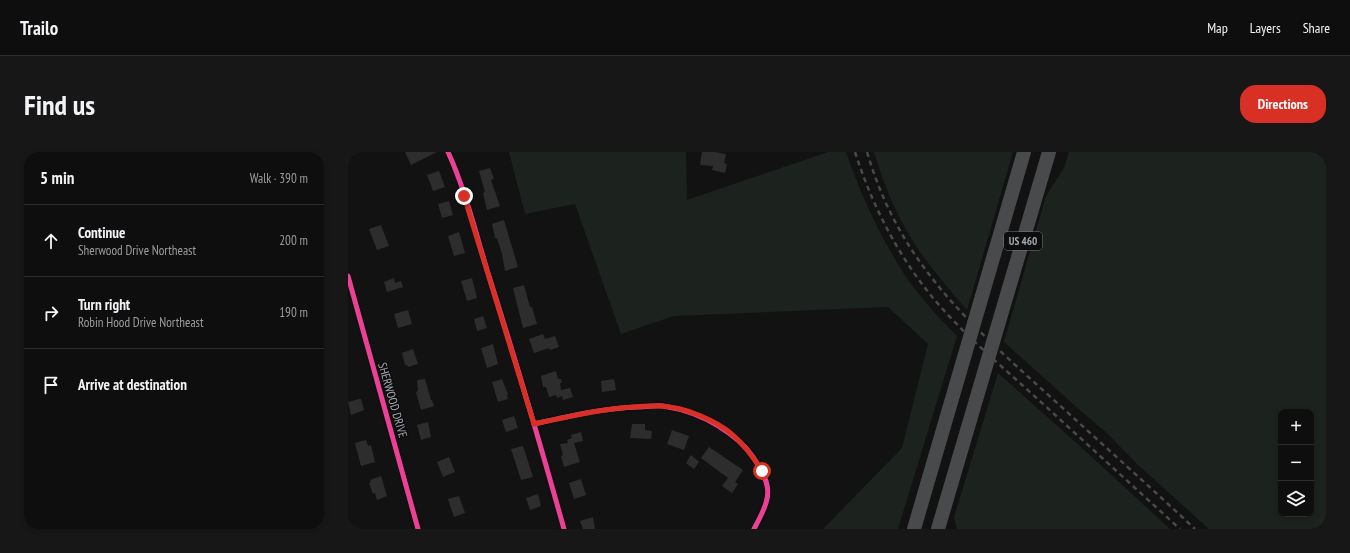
<!DOCTYPE html>
<html lang="en">
<head>
<meta charset="utf-8">
<style>
  :root { --surface:#0e0e0e; --page:#171717; --text:#f1f3f6; --muted:#9b9c9e; --line:#2e2e2e; --accent:#d93025 }
  body { margin:0; font-family:"PT Sans Narrow",sans-serif; background:var(--page); color:var(--text) }
  .controls { position:absolute; right:12px; bottom:12px; display:grid; overflow:hidden; border-radius:8px; box-shadow:0 2px 6px #0003 }
  .controls button { width:36px; height:36px; display:grid; place-items:center; padding:0; border:0; border-bottom:1px solid var(--line); background:var(--surface); color:var(--text); font:20px sans-serif }
  .stop { position:absolute; width:12px; height:12px; margin:-9px; border:3px solid #d93025; border-radius:50%; background:#fff }
  .stop.end { background:#d93025; border-color:#fff; box-shadow:0 1px 4px #0008 }
  .list { margin:0; padding:0; list-style:none }
  h2 { display:flex; justify-content:space-between; align-items:center; height:52px; margin:0; padding:0 16px; font-size:17px }
  h2 small { font-size:13px; font-weight:400; color:var(--muted) }
  .list li { display:grid; grid-template-columns:26px 1fr auto; gap:12px; align-items:center; box-sizing:border-box; height:72px; padding:0 16px; border-top:1px solid var(--line) }
  .list b { display:block; font-size:15px; white-space:nowrap }
  .list p { margin:0; font-size:13px; white-space:nowrap; color:var(--muted) }
  .list em { font-size:13px; font-style:normal; color:var(--muted) }
  .icon { flex:none; width:22px; height:22px; fill:none; stroke:currentColor; stroke-width:2; stroke-linecap:round; stroke-linejoin:round }
  .map { position:relative; flex:none; width:978px; height:377px; overflow:hidden; border-radius:16px }
  header { display:flex; align-items:center; gap:24px; box-sizing:border-box; height:56px; padding:0 20px; background:var(--surface); border-bottom:1px solid var(--line) }
  header strong { font-size:19px }
  nav { display:flex; gap:22px; margin-inline-start:auto; font-size:14px }
  .intro { display:flex; align-items:center; justify-content:space-between; box-sizing:border-box; height:96px; padding:0 24px }
  h1 { margin:0; font-size:28px }
  .button { padding:10px 18px; border-radius:16px; background:var(--accent); color:#fff; font-size:14px; font-weight:700 }
  main { display:flex; gap:24px; padding:0 24px }
  aside { flex:1; background:var(--surface); border-radius:16px; box-shadow:0 2px 6px #0003 }
  .map>svg:first-child { display:block }
  .green { fill:#1c221d; fill-rule:evenodd }
  .building { fill:#2d2d2e }
  .lines { fill:none; stroke-linecap:round; stroke-linejoin:round }
  .minor { stroke:#46474b; stroke-width:7 }
  .motorway { stroke:#494a4c; stroke-width:14 }
  .rail { stroke:#48494b; stroke-width:2.5; stroke-dasharray:5 4; stroke-linecap:butt }
  .cycleway-casing { stroke:#0d0d0e; stroke-width:8 }
  .cycleway { stroke:#ea4096; stroke-width:5 }
  .route { stroke:#d93025; stroke-width:5 }
  .labels { text-anchor:middle; dominant-baseline:central; stroke-width:3; stroke-linejoin:round; paint-order:stroke }
  .shield { fill:#0d0d0e; stroke:#777a81; stroke-width:1 }
  .shield-label { font-size:11px; font-weight:bold; fill:#a4a8b2 }
  .street-label { font-size:12px; fill:#a4a8b2; stroke:#0d0d0e }
</style>
</head>
<body>
<header>
<strong>Trailo</strong>
<nav><a>Map</a><a>Layers</a><a>Share</a></nav>
</header>
<div class="intro"><h1>Find us</h1><a class="button">Directions</a></div>
<main>
<aside>
<h2>5 min<small>Walk · 390 m</small></h2>
<ul class="list">
<li><svg class="icon" aria-label="ahead" viewBox="0 0 24 24"><path d="M12 20V5M6 11l6-6 6 6"/></svg><div><b>Continue</b><p>Sherwood Drive Northeast</p></div><em>200 m</em></li>
<li><svg class="icon" aria-label="right" viewBox="0 0 24 24"><path d="M7 20v-9h11M14 6l5 5-5 5"/></svg><div><b>Turn right</b><p>Robin Hood Drive Northeast</p></div><em>190 m</em></li>
<li><svg class="icon" aria-label="arrive" viewBox="0 0 24 24"><path d="M6 21V4h12l-3 4 3 4H6"/></svg><div><b>Arrive at destination</b></div></li>
</ul>
</aside>
<div class="map">
<svg width="978" height="377" viewBox="0 0 978 377">
  <rect width="100%" height="100%" fill="#121212"/>
  <g class="green">
    <path d="M161,0H338L339,48L480,0H498C511,37 526,72 546,105C552,116 559,127 566,136C579,153 594,169 609,184L550,377H475L554,296L580,192L540,155L326,164L273,182L227,52L177,62Z"/>
    <path d="M526,0H665L619,158C596,131 571,103 555,72C542,49 534,25 526,0Z"/>
    <path d="M721,0H978V377H861L789,312L759,281L734,260L656,190L698,44L716,16ZM933,260H963V362H933Z"/>
    <path d="M650,221L733,295L822,377H609L606,365Z"/>
  </g>
  <g class="building">
    <path d="M57,0H89L63,13Z"/>
    <path d="M354,0H367L378,2L376,11L379,12L377,21L364,18L365,14L352,13Z"/>
    <path d="M142,16L146,27L143,28L152,54L139,58L135,41L137,40L131,19Z"/>
    <path d="M91,19L97,35L85,39L79,23Z"/>
    <path d="M101,49L105,63L94,66L90,52Z"/>
    <path d="M156,68L170,115L157,119L154,102L149,86H147L144,72Z"/>
    <path d="M33,73L41,94L29,98L21,77Z"/>
    <path d="M111,80L117,101L106,104L100,84Z"/>
    <path d="M46,126L47,131L53,129L55,135L39,140L36,130Z"/>
    <path d="M124,126L129,146L119,149L113,129Z"/>
    <path d="M176,133L182,155H184L189,172L175,176L165,136Z"/>
    <path d="M60,158L64,172L50,176L46,162Z"/>
    <path d="M135,164L139,176L129,179L126,167Z"/>
    <path d="M195,182L197,187L207,184L211,195L202,198L201,196L186,201L181,187Z"/>
    <path d="M145,192L150,212L139,216L133,196Z"/>
    <path d="M65,197L70,212L60,215L59,213H57L54,201Z"/>
    <path d="M208,219L210,227H213L214,231H212L213,238L222,236L225,245L215,248L214,244L209,246L208,243L201,245L198,235H195L193,224Z"/>
    <path d="M77,227L83,248H84L86,254L73,258L68,240L70,239L69,228Z"/>
    <path d="M154,227L160,242L159,243L160,247L150,250L144,230Z"/>
    <path d="M266,227L268,238L254,240L253,229Z"/>
    <path d="M11,247H13L16,258L3,263L0,250Z"/>
    <path d="M166,264L170,276L158,280L154,268Z"/>
    <path d="M80,270L83,285L73,288L69,273Z"/>
    <path d="M284,272H297V278L304,279L303,287L282,286Z"/>
    <path d="M324,278L341,284L336,298L319,292Z"/>
    <path d="M233,280L235,289L226,291L232,310L216,315L213,304L215,303L212,292L220,291L219,288L224,286L223,283Z"/>
    <path d="M18,288L20,294L23,293L27,310L13,314L7,291Z"/>
    <path d="M175,294L185,325L173,328L163,297Z"/>
    <path d="M361,295L395,318L387,330L390,332L384,341L374,334L380,326L353,306Z"/>
    <path d="M343,303L351,310L346,317L338,311Z"/>
    <path d="M101,305L107,320L95,325L89,310Z"/>
    <path d="M33,324L39,344L29,348L27,341L25,342L21,331L23,330L22,328Z"/>
    <path d="M233,327L238,343L226,347L221,331Z"/>
    <path d="M190,342L193,354L182,358L178,346Z"/>
    <path d="M111,344L117,361L106,365L100,347Z"/>
    <path d="M245,365L247,377H235L232,369Z"/>
  </g>
  <g class="lines">
    <g class="minor">
      <path d="M100,0C117,37 128,82 140,121C167,206 192,291 216,377"/>
      <path d="M0,124L70,377"/>
      <path d="M186,272C221,264 255,256 291,255C299,255 308,253 315,254C335,257 355,264 372,275C385,283 396,292 405,305C426,336 423,345 406,377"/>
    </g>
    <g class="motorway">
      <path d="M566,377L676,0"/>
      <path d="M590,377L701,0"/>
    </g>
    <g class="rail">
      <path d="M507,0C524,53 549,102 585,146C617,184 657,217 694,251C740,293 786,335 832,377"/>
      <path d="M519,0C552,113 623,173 707,249C754,292 801,334 847,377"/>
    </g>
    <defs>
      <g id="cycleway">
        <path d="M100,0C117,37 128,82 140,121C167,206 192,291 216,377"/>
        <path d="M0,124L70,377"/>
        <path d="M186,272C221,264 255,256 291,255C299,255 308,253 315,254C335,257 355,264 372,275C385,283 396,292 405,305C426,336 423,345 406,377"/>
      </g>
    </defs>
    <use href="#cycleway" class="cycleway-casing"/>
    <use href="#cycleway" class="cycleway"/>
  </g>
  <g class="lines">
    <path class="route" d="M116,44L186,272C228,263 270,253 313,254C336,255 368,268 385,283C397,294 406,306 414,319"/>
  </g>
  <g class="labels">
    <rect class="shield" x="656" y="80" width="38" height="18" rx="3"/>
    <g class="shield-label">
      <text x="675" y="89">US 460</text>
    </g>
    <g class="street-label">
      <text transform="translate(45 248) rotate(74)">SHERWOOD DRIVE</text>
    </g>
  </g>
</svg>
<div class="controls">
<button>+</button>
<button>−</button>
<button><svg class="icon" aria-label="layers" viewBox="0 0 24 24"><path d="M12 4l9 5-9 5-9-5zM3 14l9 5 9-5"/></svg></button>
</div>
<div class="stop" style="left:414px;top:319px"></div>
<div class="stop end" style="left:116px;top:44px"></div>
</div>
</main>
</body>
</html>
